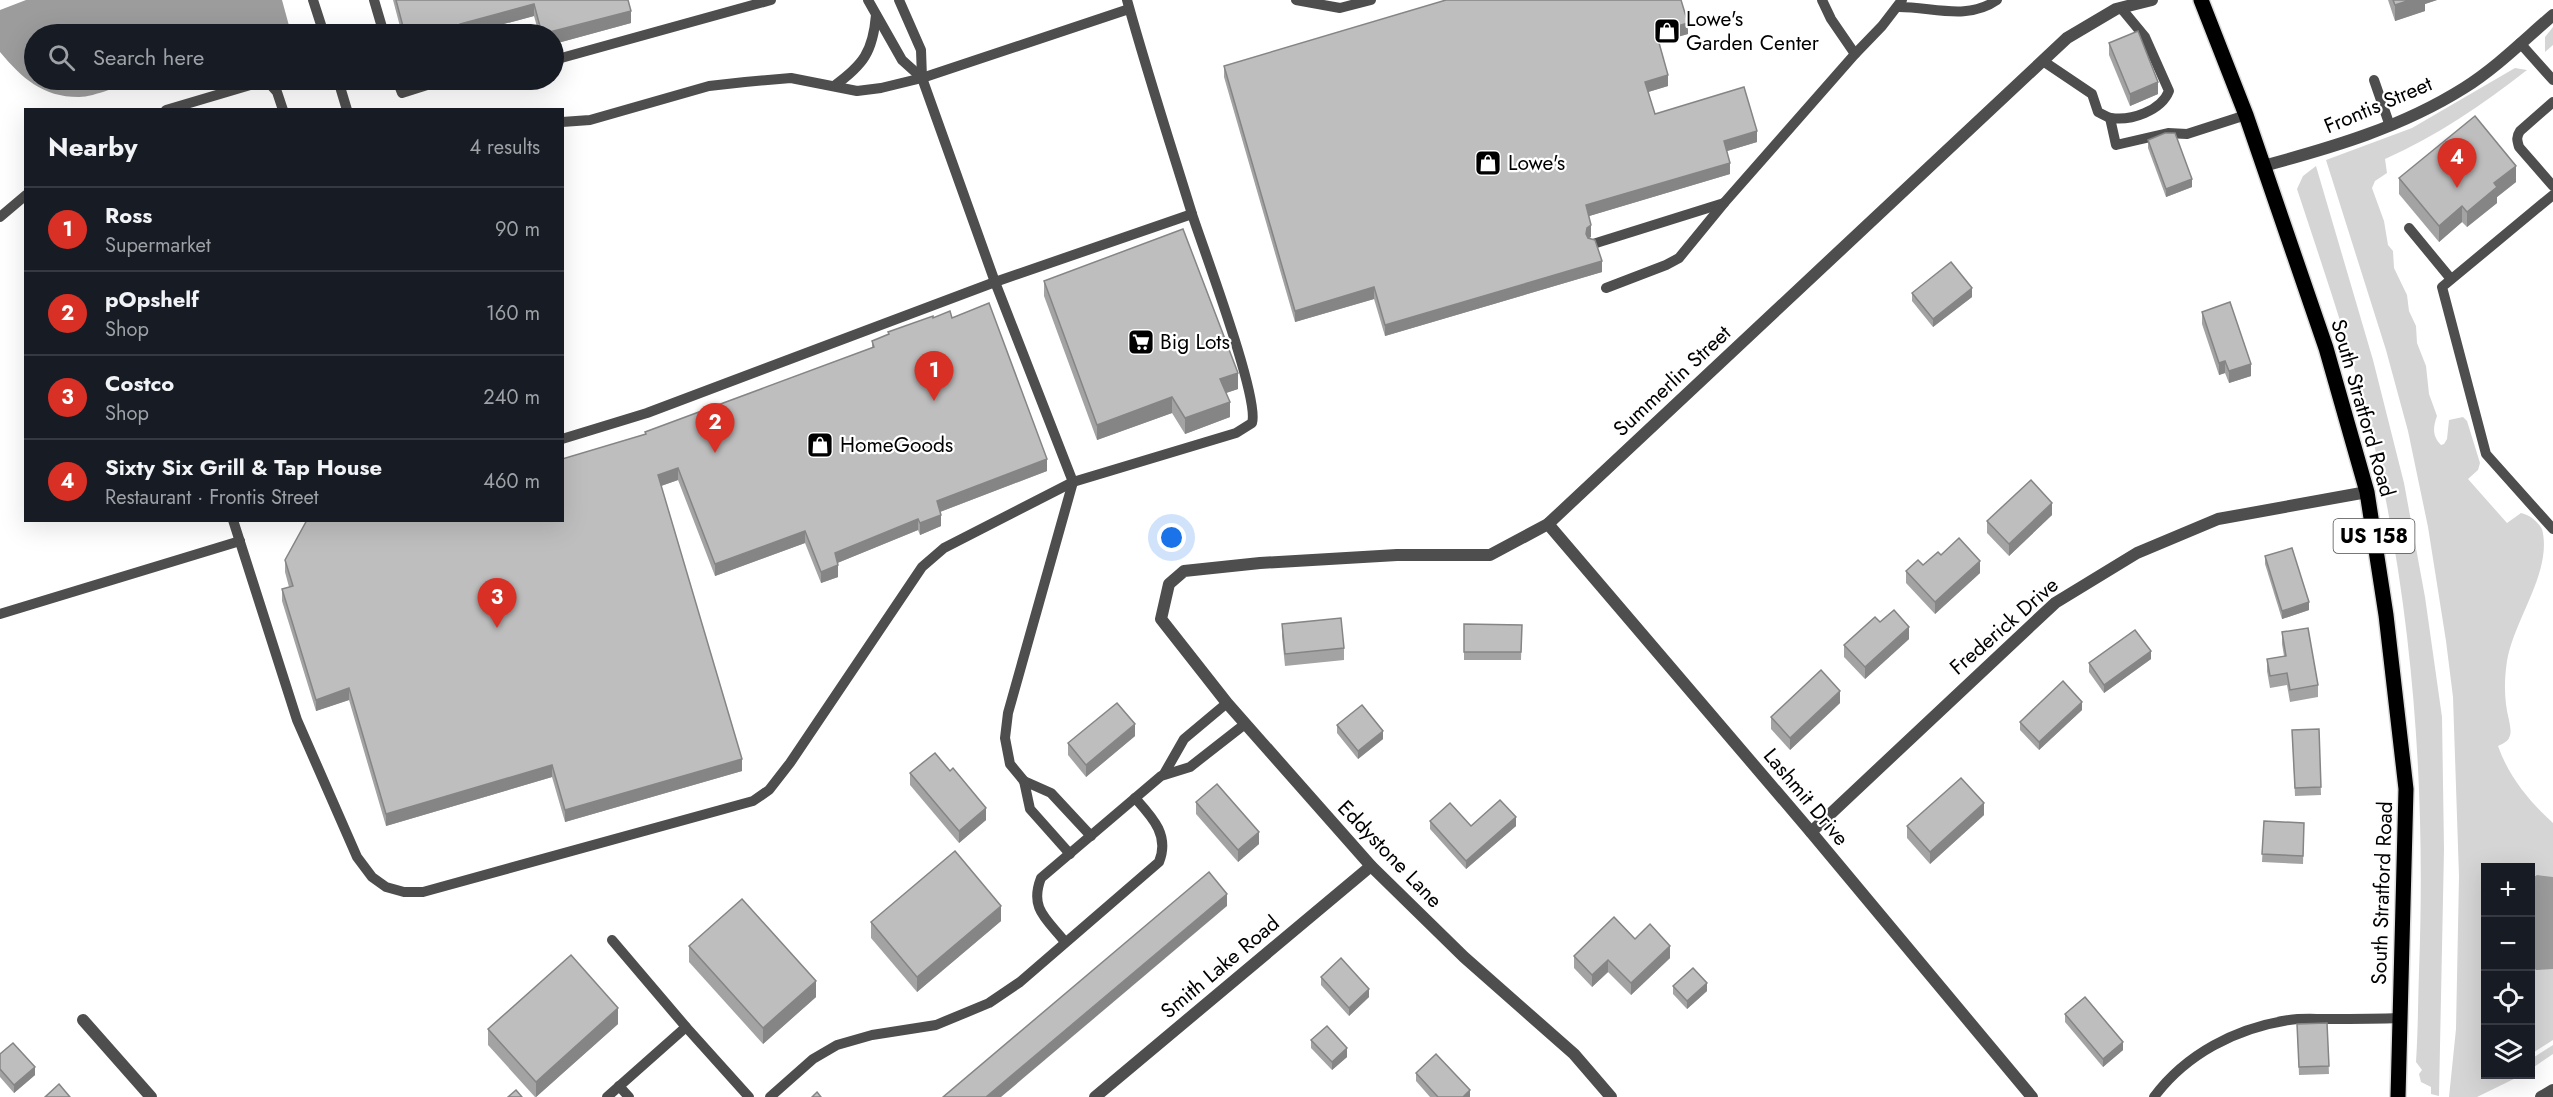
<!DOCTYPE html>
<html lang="en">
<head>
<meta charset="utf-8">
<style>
  :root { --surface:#171b24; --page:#20242c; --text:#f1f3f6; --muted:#9ea1a6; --line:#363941; --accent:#d93025 }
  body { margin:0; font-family:Jost,sans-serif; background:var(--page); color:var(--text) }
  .controls { position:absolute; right:18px; bottom:18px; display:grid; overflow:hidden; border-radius:0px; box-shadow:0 6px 24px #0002 }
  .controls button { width:54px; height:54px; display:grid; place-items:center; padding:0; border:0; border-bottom:2px solid var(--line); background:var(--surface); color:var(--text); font:30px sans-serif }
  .you { position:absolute; left:1172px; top:538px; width:21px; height:21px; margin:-15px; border:4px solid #fff; border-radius:50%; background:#1a73e8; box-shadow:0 0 0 9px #1a73e833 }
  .badge { display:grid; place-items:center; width:39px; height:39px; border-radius:50%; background:var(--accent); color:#fff; font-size:20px; font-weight:700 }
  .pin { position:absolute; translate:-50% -50px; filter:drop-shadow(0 2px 3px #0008) }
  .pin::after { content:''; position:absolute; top:32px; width:21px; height:18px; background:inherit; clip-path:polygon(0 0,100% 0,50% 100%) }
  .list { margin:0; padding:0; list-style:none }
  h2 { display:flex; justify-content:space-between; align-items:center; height:78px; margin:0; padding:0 24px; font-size:26px }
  h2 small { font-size:20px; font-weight:400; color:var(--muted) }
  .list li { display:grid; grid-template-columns:39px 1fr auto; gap:18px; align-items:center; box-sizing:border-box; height:84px; padding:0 24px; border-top:2px solid var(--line) }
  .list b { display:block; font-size:22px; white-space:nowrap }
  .list p { margin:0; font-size:20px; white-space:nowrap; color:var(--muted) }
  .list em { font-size:20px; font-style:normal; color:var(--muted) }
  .icon { flex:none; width:33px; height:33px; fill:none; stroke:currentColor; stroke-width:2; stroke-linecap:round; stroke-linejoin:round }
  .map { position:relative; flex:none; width:2553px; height:1097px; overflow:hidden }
  .search { position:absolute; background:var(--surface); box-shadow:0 6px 24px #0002; left:24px; top:24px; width:540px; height:66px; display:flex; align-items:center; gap:15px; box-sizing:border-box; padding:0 21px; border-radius:33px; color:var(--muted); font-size:22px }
  .panel { position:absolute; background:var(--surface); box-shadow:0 6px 24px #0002; left:24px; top:108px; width:540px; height:414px; border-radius:0px }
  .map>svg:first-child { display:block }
  .green { fill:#d5d5d5 }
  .water { fill:#9c9c9c }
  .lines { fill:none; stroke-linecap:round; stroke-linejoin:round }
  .primary-casing { stroke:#dbdbdb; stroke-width:18 }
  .service { stroke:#4e4e4e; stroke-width:10 }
  .minor { stroke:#4e4e4e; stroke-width:12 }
  .tertiary { stroke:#4e4e4e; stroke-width:12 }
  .primary { stroke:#000; stroke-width:15 }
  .wall { fill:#a3a3a3 }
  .shaded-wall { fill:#858585 }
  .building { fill:#bebebe; stroke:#858585; stroke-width:1.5 }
  .labels { text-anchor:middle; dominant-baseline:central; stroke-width:4.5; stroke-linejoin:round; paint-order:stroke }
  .shield { fill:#fff; stroke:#4c4c4c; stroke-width:1.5 }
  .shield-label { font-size:20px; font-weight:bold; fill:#000 }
  .poi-label { font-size:21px; fill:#000; stroke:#fff; text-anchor:start }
  .street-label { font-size:21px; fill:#000; stroke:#fff }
</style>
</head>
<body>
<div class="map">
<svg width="2553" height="1097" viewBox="0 0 2553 1097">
  <rect width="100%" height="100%" fill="#fff"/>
  <g class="green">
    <path d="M2553,27V45L2545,52V37Z"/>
    <path d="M2515,68L2527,70C2482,105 2437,136 2385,159L2387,173L2375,181L2372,188L2384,221L2388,245L2393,251L2394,268L2407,295L2409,311L2416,326L2417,343L2426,366L2429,394L2437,416C2433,427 2432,436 2441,445L2444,444L2447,439L2449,420L2463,417L2467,421L2480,463L2478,470L2468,479L2507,523L2521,513C2530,515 2537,521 2542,529C2553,571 2514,619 2507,661C2504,681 2504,701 2509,720C2510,726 2512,733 2509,738C2507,742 2502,744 2498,746C2509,777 2529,801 2553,823V1040L2531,1054L2530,868H2486V1074L2522,1075L2477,1097H2449L2456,1029L2459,876L2453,697L2446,641L2428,527L2408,431L2386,350L2326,160L2412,128Z"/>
    <path d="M2316,166L2373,360L2404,483L2425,597L2442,717L2444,849L2439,1096L2431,1094V1087L2421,1082L2419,1074L2422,1070L2416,1062C2418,1032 2418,1001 2419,971C2426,788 2413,606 2370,427C2350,346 2323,268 2297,189L2303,176Z"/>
    <path d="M2553,1045V1054L2531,1069V1059Z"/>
  </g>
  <g class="water">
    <path d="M26,0H282L291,33L34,34V80H138C122,84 95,97 79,97C42,97 22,78 0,52V10Z"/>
    <path d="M2537,875L2553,877V969L2536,970L2531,965V879Z"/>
  </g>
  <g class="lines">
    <defs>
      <path id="primary" d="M2201,0L2246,115L2326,348L2367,492L2386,615L2406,789L2398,1097"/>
    </defs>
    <use href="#primary" class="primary-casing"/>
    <g class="service">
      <path d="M313,0L324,34"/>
      <path d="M374,0L384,34"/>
      <path d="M868,0L902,60L922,78"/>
      <path d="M899,0L921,50L922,78L995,282L1073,482L1008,713L1005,738L1010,764L1024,781L1051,793L1091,836"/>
      <path d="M1296,0L1340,8L1371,0"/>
      <path d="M1822,0L1831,19L1855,54"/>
      <path d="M1899,7C1933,7 1967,21 1997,0"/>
      <path d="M2520,43L2553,80"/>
      <path d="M554,60L771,0"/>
      <path d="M2043,61L2092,94L2098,112C2102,114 2107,117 2111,118C2131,121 2161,111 2169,91L2145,37L2121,8"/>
      <path d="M338,80L347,110"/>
      <path d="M397,80L402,93L443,80"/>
      <path d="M2374,80L2390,126"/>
      <path d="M834,86C863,65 873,52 876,15"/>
      <path d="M2553,102L2520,131C2516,137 2517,140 2519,147L2553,186"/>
      <path d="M166,110L257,83L268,82L277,92L283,110"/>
      <path d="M2110,118L2116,145L2168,133L2187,134L2246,115"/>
      <path d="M562,122L590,120L709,86L745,82L791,78L857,91L881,88L922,78L1129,9"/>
      <path d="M2553,195L2442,287L2486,454L2553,529"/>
      <path d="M0,217L26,195"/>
      <path d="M2409,228L2451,279"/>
      <path d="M1593,244L1724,203"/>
      <path d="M1606,288L1666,265L1679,258L1724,203L1855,54L1882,26L1902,0"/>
      <path d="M562,439L647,413L995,282L1192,214"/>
      <path d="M233,520L297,720L357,857L372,877L386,887L404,892H423L753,801L769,790L790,763L922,567L944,548L1073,482L1236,433L1252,423C1260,399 1203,248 1192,214C1170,143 1147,72 1127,0"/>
      <path d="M0,614L240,541"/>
      <path d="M1164,774L1184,739L1227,703"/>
      <path d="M1024,781L1030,809L1070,854"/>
      <path d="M612,940L686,1027L749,1097"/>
      <path d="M1065,942C1047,919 1029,909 1041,878L1161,776L1190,767L1245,724"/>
      <path d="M619,1086L629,1097"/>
      <path d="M607,1097L686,1027"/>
      <path d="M770,1097L813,1059L837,1045L872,1035L936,1025L989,1003L1020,982L1159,862C1170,835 1152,817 1135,798"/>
      <path d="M2154,1097C2186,1054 2236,1028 2289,1020C2301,1018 2314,1019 2326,1019C2351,1019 2375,1019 2400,1018"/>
    </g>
    <g class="minor">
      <path d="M2263,166C2334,147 2402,127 2464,88C2496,68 2525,39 2553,15"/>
      <path d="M1548,524L1811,832L2032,1097"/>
      <path d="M1811,832L2055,603L2137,553L2218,519L2367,492"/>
      <path d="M83,1020L151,1097"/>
      <path d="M1095,1097L1371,866"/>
      <path d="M1611,1097L1574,1054L1464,957L1371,866L1227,703L1161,619L1169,584L1184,571L1260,563L1397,555H1490L1548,524L2067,38L2116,9L2152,0"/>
    </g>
    <path class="tertiary" d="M2541,1097L2553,1090"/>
    <use href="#primary" class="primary"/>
  </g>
  <g class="wall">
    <path d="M393,0H628L631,23L554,44V34H539L534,16L466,34H402Z"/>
    <path d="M2388,0H2437L2425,4V11L2395,21Z"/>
    <path d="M1688,34L1659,42L1668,86L1648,92L1655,114L1757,142L1727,151L1730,174L1589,216L1591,237L1589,238L1602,272L1385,336L1374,299L1295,322L1224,77V66Z"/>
    <path d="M2109,43L2158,94L2130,106L2109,55Z"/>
    <path d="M2148,140L2192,187L2166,197L2148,148Z"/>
    <path d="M2399,178L2516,182L2497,197V203L2467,227L2462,222L2439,242L2399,194Z"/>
    <path d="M1044,281L1238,389L1226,393L1230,417L1185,434L1172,413L1097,440L1044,296Z"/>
    <path d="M1912,293L1972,297L1933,327L1912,301Z"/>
    <path d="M2202,312L2251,376L2229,383L2225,373L2219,375L2202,324Z"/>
    <path d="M933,318H952L1047,471L940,512L941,526L920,535L918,530L837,563L838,577L821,583L805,543L715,576L678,480L661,486L742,771L565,822L552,777L386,826L349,700L316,711L282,601V589L289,587L285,572V560L562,520L645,434V432L872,348V341L888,334V332Z"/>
    <path d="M2052,515L2009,556L1987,533V521Z"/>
    <path d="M2265,556L2309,610L2282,619L2265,564Z"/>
    <path d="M1923,565L1980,573L1935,614L1906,583V571Z"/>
    <path d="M1880,622L1909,639L1865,679L1844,657V645Z"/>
    <path d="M1282,624L1344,648V660L1285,666L1282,636Z"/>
    <path d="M1464,624L1522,625L1521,660H1464Z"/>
    <path d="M2282,632L2318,685V697L2290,702L2287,685L2270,688L2267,671V659L2284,656L2282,644Z"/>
    <path d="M2151,659L2104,693L2089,672V663Z"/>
    <path d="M1840,703L1790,750L1771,729V717Z"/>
    <path d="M2082,710L2039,750L2020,730V722Z"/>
    <path d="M1337,725L1383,739L1358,759L1337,733Z"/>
    <path d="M2319,729L2321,795L2295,796L2292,730Z"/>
    <path d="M1135,736L1086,777L1068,755V743Z"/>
    <path d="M910,773L986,820L959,843L910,785Z"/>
    <path d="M1196,802L1259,844L1238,862L1196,814Z"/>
    <path d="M1984,815L1930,864L1907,838V826Z"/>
    <path d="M1430,821L1471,826H1516L1466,869L1430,829Z"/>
    <path d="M2264,821L2304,823L2303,864L2262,862Z"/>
    <path d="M1001,921L917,992L871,938V922Z"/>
    <path d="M1635,939L1670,958L1631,995L1608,972L1592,987L1574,968V956Z"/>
    <path d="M689,946L816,997L763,1044L689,962Z"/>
    <path d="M1321,977L1369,997L1349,1016L1321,985Z"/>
    <path d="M1673,986L1707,991L1687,1009L1673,994Z"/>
    <path d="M2065,1014L2123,1050L2103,1067L2065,1022Z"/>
    <path d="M2327,1023L2329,1074L2299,1075L2297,1024Z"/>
    <path d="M618,1024L536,1097H535L488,1045V1029Z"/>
    <path d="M1311,1040L1347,1057L1332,1070L1311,1048Z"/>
    <path d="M0,1054L35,1075L14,1093L0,1077Z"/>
    <path d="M1416,1073L1470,1097H1430L1416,1081Z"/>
  </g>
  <g class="shaded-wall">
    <path d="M2410,0H2437L2425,4V11L2395,21V5Z"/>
    <path d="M534,4V16L466,34H460V24Z"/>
    <path d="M631,11V23L554,44V34H544Z"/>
    <path d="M1688,23V34L1656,43V32Z"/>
    <path d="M1668,75V86L1645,93V82Z"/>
    <path d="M2158,82V94L2130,106V94Z"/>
    <path d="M1757,131V142L1724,152V141Z"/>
    <path d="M1730,163V174L1586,217V205Z"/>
    <path d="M2516,166V182L2497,197V203L2467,227V212L2494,183Z"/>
    <path d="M2192,179V187L2166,197V189Z"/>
    <path d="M2462,206V222L2439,242V226Z"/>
    <path d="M1591,225V237L1587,239L1586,234L1587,228Z"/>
    <path d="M1602,261V272L1385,336V325Z"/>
    <path d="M1374,287V299L1295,322V311Z"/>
    <path d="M1972,288V297L1933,327V319Z"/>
    <path d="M2225,361V373L2219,375V363Z"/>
    <path d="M2251,364V376L2229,383V371Z"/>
    <path d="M1238,373V389L1220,395V379Z"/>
    <path d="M1172,397V413L1097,440V425Z"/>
    <path d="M1230,402V417L1185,434V418Z"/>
    <path d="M1047,459V471L937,513V501Z"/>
    <path d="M678,468V480L658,487V475Z"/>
    <path d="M2052,503V515L2009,556V544Z"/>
    <path d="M941,515V526L920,535V523Z"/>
    <path d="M918,519V530L835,564V553Z"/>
    <path d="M805,531V543L715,576V564Z"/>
    <path d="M1980,561V573L1935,614V602Z"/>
    <path d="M838,565V577L821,583V572Z"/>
    <path d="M2309,602V610L2282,619V611Z"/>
    <path d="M1909,627V639L1865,679V667Z"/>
    <path d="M2151,651V659L2104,693V685Z"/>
    <path d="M349,688V700L316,711V700Z"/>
    <path d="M1840,691V703L1790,750V738Z"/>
    <path d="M2082,702V710L2039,750V742Z"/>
    <path d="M1135,724V736L1086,777V765Z"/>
    <path d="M1383,731V739L1358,759V751Z"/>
    <path d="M742,759V771L565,822V810Z"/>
    <path d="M552,765V777L386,826V814Z"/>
    <path d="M1984,803V815L1930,864V852Z"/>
    <path d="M986,808V820L959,843V831Z"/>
    <path d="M1516,817V826L1466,869V861Z"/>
    <path d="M1259,832V844L1238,862V850Z"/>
    <path d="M1227,894V906L1001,1097H986Z"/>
    <path d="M1001,906V921L917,992V977Z"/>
    <path d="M1670,946V958L1631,995V983Z"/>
    <path d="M1608,960V972L1592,987V975Z"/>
    <path d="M816,981V997L763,1044V1028Z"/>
    <path d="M1707,983V991L1687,1009V1001Z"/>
    <path d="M1369,989V997L1349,1016V1008Z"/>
    <path d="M618,1008V1024L536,1097V1082Z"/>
    <path d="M2123,1042V1050L2103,1067V1059Z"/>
    <path d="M1347,1048V1057L1332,1070V1062Z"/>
    <path d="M35,1067V1075L14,1093V1085Z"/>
    <path d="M1470,1090V1097H1463Z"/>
  </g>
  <g class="building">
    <path d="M396,0H628L631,11L542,34L534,4L460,24L462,34H405Z"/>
    <path d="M1446,0H1681L1688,23L1656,32L1668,75L1645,82L1655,114L1744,87L1757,131L1724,141L1730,163L1586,205L1591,225L1587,228L1586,234L1588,238L1595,240L1602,261L1385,325L1374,287L1295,311L1224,66Z"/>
    <path d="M2393,0H2410L2395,5Z"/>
    <path d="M2138,31L2158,82L2130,94L2109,43Z"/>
    <path d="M2475,116L2516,166L2494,183L2497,187L2467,212L2462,206L2439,226L2399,178Z"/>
    <path d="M2165,133H2175L2192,179L2166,189L2148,140Z"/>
    <path d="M1183,229L1238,373L1220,379L1230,402L1185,418L1172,397L1097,425L1044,281Z"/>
    <path d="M1951,262L1972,288L1933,319L1912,293Z"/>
    <path d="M2230,302L2251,364L2229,371L2225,361L2219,363L2202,312Z"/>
    <path d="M989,303L1047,459L937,501L941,515L920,523L918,519L835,553L838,565L821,572L805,531L715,564L678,468L658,475L742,759L565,810L552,765L386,814L349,688L316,700L282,589L293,586L285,560L307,520H562V459L646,434L645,432L874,347L872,341L889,334L888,332L933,316V318L950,311L952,318Z"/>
    <path d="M2031,480L2052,503L2009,544L1987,521Z"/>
    <path d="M1959,538L1980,561L1935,602L1906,571L1918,560L1923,565L1938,552L1941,555Z"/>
    <path d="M2292,548L2309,602L2282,611L2265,556Z"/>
    <path d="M1894,610L1909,627L1865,667L1844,645L1875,617L1880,622Z"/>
    <path d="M1341,618L1344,648L1285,654L1282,624Z"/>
    <path d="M1464,624L1522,625L1521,652H1464Z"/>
    <path d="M2308,628L2318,685L2290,690L2287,673L2270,676L2267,659L2286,656L2282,632Z"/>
    <path d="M2135,630L2151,651L2104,685L2089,663Z"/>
    <path d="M1821,670L1840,691L1790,738L1771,717Z"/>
    <path d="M2063,681L2082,702L2039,742L2020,722Z"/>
    <path d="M1117,703L1135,724L1086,765L1068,743Z"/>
    <path d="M1362,705L1383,731L1358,751L1337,725Z"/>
    <path d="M2319,729L2321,787L2295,788L2292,730Z"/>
    <path d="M935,753L950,771L953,768L986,808L959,831L910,773Z"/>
    <path d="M1961,778L1984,803L1930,852L1907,826Z"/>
    <path d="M1217,784L1259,832L1238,850L1196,802Z"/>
    <path d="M1500,800L1516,817L1466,861L1430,821L1450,803L1471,826Z"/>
    <path d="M2264,821L2304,823L2303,856L2262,854Z"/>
    <path d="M955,851L1001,906L917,977L871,922Z"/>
    <path d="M1209,872L1227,894L986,1097H943Z"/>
    <path d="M742,899L816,981L763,1028L689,946Z"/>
    <path d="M1614,917L1635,939L1650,924L1670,946L1631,983L1608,960L1592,975L1574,956Z"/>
    <path d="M571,955L618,1008L536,1082L488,1029Z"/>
    <path d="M1341,958L1369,989L1349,1008L1321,977Z"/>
    <path d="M1693,968L1707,983L1687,1001L1673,986Z"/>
    <path d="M2085,997L2123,1042L2103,1059L2065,1014Z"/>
    <path d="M2327,1023L2329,1066L2299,1067L2297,1024Z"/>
    <path d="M1327,1026L1347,1048L1332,1062L1311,1040Z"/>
    <path d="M13,1043L35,1067L14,1085L0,1069V1054Z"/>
    <path d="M1436,1054L1470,1090L1463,1097H1438L1416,1073Z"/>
    <path d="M59,1084L70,1097H45Z"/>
    <path d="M516,1090L522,1097H508Z"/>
    <path d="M817,1092L821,1097H812Z"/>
  </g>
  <defs>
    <symbol id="shop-square" viewBox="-11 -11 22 22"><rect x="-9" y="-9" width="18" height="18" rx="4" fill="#000" stroke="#fff"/><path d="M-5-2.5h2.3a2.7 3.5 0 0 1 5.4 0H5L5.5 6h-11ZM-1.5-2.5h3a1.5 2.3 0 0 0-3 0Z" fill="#fff"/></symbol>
    <symbol id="supermarket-square" viewBox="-11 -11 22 22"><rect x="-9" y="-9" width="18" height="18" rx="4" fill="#000" stroke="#fff"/><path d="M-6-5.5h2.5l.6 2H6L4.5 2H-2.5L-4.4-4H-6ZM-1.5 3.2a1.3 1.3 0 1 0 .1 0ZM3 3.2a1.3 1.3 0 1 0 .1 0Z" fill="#fff"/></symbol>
  </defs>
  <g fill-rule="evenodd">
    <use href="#shop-square" x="1652" y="16" width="30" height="30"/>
    <use href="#shop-square" x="1473" y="148" width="30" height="30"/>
    <use href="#supermarket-square" x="1126" y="327" width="30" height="30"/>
    <use href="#shop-square" x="805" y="430" width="30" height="30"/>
  </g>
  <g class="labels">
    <rect class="shield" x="2333.5" y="519" width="81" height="34" rx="4.5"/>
    <g class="shield-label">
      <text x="2374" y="536">US 158</text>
    </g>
    <g class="poi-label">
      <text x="1686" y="19">Lowe's<tspan x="1686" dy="24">Garden Center</tspan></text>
      <text x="1508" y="163">Lowe's</text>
      <text x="1160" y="342">Big Lots</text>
      <text x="840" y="445">HomeGoods</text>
    </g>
    <g class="street-label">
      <text transform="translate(2378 105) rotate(-23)">Frontis Street</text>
      <text transform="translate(1672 381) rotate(-43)">Summerlin Street</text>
      <text transform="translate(2363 408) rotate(74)">South Stratford Road</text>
      <text transform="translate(2004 626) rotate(-41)">Frederick Drive</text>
      <text transform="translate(1806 797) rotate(50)">Lashmit Drive</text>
      <text transform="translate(1390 854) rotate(46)">Eddystone Lane</text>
      <text transform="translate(2382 893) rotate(-88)">South Stratford Road</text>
      <text transform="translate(1220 967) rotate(-40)">Smith Lake Road</text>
    </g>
  </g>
</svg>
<div class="controls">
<button>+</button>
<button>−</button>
<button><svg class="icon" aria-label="locate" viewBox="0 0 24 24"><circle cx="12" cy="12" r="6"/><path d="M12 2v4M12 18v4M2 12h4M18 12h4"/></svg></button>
<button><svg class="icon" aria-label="layers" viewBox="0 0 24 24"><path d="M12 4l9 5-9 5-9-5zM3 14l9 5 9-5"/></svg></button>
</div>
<div class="you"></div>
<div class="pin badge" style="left:934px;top:401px">1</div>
<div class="pin badge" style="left:715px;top:453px">2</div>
<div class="pin badge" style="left:497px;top:628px">3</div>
<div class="pin badge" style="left:2457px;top:188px">4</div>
<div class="search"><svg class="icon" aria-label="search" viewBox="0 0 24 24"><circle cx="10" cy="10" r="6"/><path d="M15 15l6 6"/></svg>Search here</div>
<section class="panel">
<h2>Nearby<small>4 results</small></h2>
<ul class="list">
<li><span class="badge">1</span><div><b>Ross</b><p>Supermarket</p></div><em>90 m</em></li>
<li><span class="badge">2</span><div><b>pOpshelf</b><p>Shop</p></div><em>160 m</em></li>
<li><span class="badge">3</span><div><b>Costco</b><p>Shop</p></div><em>240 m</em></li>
<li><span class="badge">4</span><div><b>Sixty Six Grill &amp; Tap House</b><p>Restaurant · Frontis Street</p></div><em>460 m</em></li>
</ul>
</section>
</div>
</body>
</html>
